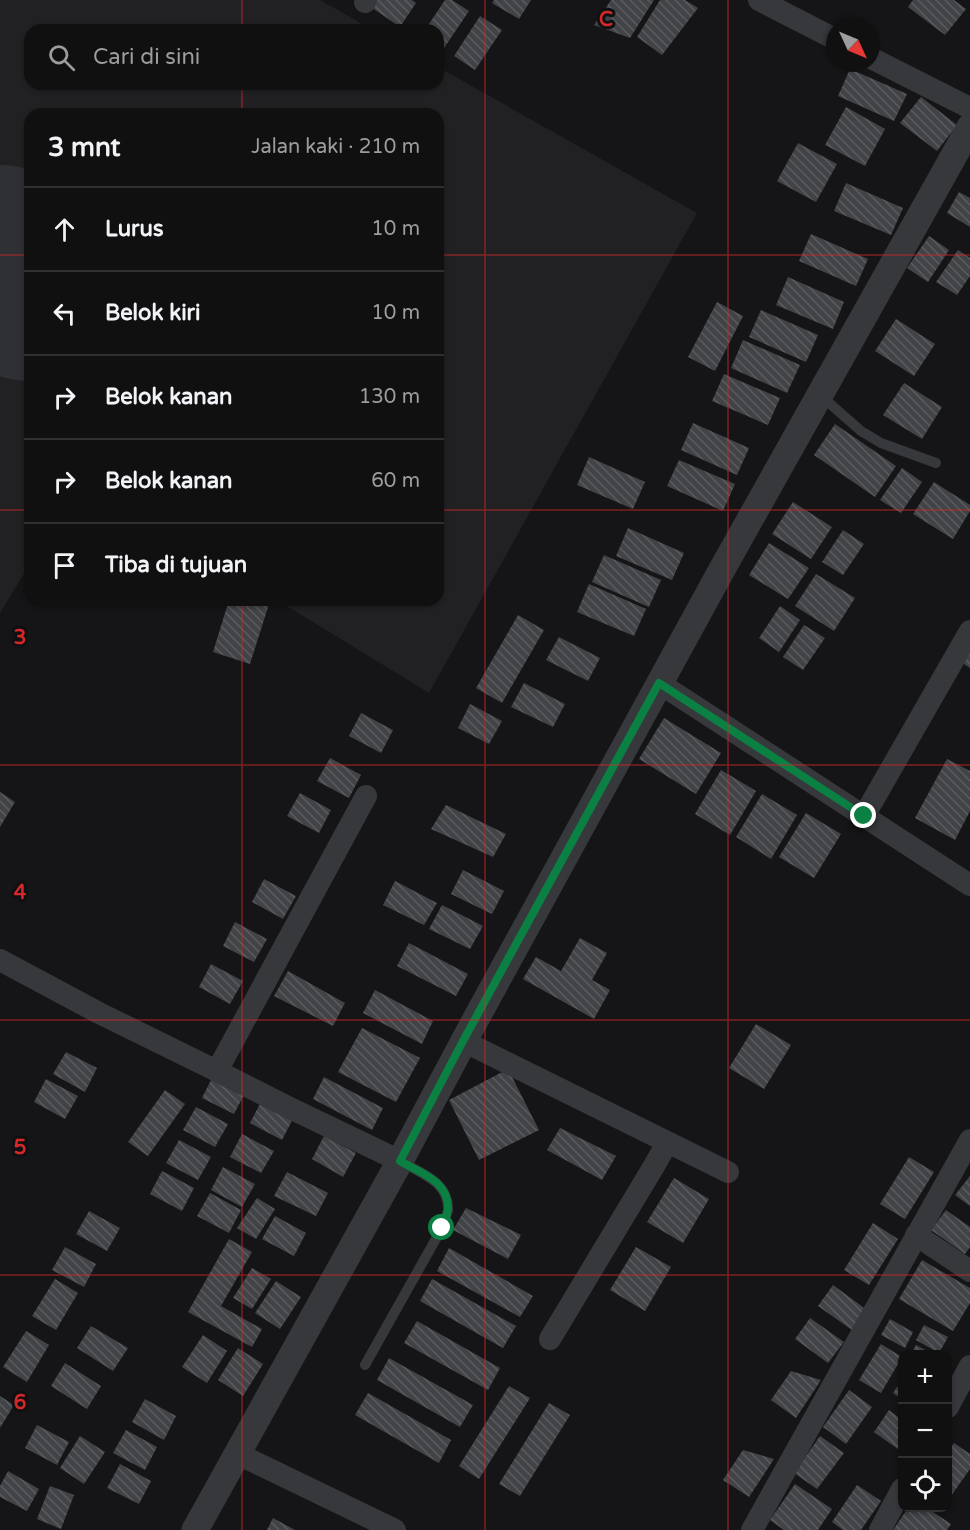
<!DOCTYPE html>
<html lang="id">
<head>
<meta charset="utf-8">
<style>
  :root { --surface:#101011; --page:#1e1e1f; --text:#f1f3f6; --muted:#9c9d9f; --line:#303031 }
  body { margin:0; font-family:"Varela Round",sans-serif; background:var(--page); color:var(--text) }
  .controls { position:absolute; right:18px; bottom:18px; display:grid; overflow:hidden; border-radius:12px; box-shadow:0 2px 4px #0004 }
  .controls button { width:54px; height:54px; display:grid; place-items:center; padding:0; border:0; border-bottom:2px solid var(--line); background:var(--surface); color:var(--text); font:30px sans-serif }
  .compass { position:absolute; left:826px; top:18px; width:54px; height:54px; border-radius:50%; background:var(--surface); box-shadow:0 2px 4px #0004; rotate:134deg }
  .stop { position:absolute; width:18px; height:18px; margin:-14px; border:4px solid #0b8043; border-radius:50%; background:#fff }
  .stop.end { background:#0b8043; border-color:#fff; box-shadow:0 2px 6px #0008 }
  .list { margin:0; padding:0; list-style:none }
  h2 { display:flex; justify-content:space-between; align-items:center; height:78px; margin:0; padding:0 24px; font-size:26px }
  h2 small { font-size:20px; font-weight:400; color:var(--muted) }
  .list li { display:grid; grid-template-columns:39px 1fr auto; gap:18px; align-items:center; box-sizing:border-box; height:84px; padding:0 24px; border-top:2px solid var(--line) }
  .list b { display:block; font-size:22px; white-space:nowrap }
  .list em { font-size:20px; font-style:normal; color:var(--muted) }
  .icon { flex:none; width:33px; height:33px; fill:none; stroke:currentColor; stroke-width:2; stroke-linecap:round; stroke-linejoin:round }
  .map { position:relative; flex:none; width:970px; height:1530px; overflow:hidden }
  .search { position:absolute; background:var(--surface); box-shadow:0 2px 4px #0004; left:24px; top:24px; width:420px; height:66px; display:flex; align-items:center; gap:15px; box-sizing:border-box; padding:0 21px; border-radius:18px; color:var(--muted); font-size:22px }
  .panel { position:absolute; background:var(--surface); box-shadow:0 2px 4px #0004; left:24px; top:108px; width:420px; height:498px; border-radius:18px }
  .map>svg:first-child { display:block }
  .built { fill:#212124 }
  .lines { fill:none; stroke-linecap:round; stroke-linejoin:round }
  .runway { stroke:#2f3034; stroke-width:194 }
  .building { fill:url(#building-back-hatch) }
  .service { stroke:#36383c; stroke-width:10 }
  .minor { stroke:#36383c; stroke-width:22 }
  .tertiary { stroke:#36383c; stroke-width:27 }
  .route { stroke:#0b8043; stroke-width:8 }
  .grid { fill:none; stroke:#d62828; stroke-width:1.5; stroke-opacity:0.55 }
  .grid-label { font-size:20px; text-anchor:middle; font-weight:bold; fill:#d62828; stroke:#101012; stroke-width:6; stroke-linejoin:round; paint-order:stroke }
</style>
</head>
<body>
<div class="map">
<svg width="970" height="1530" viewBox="0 0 970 1530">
  <defs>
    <pattern id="building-back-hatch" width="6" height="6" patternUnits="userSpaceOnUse" patternTransform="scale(1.5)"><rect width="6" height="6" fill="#424347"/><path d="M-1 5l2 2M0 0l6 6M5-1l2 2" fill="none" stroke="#5a5b5f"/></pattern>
  </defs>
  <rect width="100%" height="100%" fill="#151517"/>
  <path class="built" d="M0,0H320L373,30H30V84H438V67L697,213L429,693L277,600H438V114H30V564L0,613Z"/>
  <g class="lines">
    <path class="runway" d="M0,262L30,284"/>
  </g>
  <g class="building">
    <path d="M371,0H412L416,3L400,27L368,5Z"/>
    <path d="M445,0H452L469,11L442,51L438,49V30H425Z"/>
    <path d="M494,0H531L519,19L492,3Z"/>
    <path d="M611,0H654L630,38L594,25Z"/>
    <path d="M660,0H685L698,8L662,55L637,37Z"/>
    <path d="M913,0H954L966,9L945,35L908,7Z"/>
    <path d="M480,16L502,30L475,70L454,56Z"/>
    <path d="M850,69L907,94L894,121L838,96Z"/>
    <path d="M921,97L957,125L937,151L900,123Z"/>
    <path d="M846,107L885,129L865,166L825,145Z"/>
    <path d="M798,143L837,164L816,202L777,181Z"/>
    <path d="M846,183L903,208L891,235L834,211Z"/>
    <path d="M959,192L970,198V227L947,213Z"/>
    <path d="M811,234L868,259L856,286L799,261Z"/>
    <path d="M929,236L949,250L928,282L907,268Z"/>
    <path d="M958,250L970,258V276L957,295L936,282Z"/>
    <path d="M788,277L844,302L833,329L776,305Z"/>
    <path d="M717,302L743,316L715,371L688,357Z"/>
    <path d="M761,310L818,335L806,362L749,337Z"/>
    <path d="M896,319L935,344L914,376L875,351Z"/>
    <path d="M743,340L800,365L787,393L731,368Z"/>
    <path d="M724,374L780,398L768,425L712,401Z"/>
    <path d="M904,383L942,407L922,439L883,415Z"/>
    <path d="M693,423L749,448L737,475L681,450Z"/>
    <path d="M835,424L896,466L875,497L814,455Z"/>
    <path d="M589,457L645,482L633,509L577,485Z"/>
    <path d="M679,460L735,484L723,511L667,486Z"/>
    <path d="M902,468L922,482L901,513L880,500Z"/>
    <path d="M934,482L970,505V511L953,539L913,514Z"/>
    <path d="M793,502L832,527L811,559L772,534Z"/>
    <path d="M628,528L684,553L672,580L616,556Z"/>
    <path d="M843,530L864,544L843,575L822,562Z"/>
    <path d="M769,543L809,568L788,599L749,575Z"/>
    <path d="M604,555L661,580L649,607L592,582Z"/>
    <path d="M816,574L855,598L834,631L795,606Z"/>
    <path d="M589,584L646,609L634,636L577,612Z"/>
    <path d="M229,600H256L269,604L250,664L213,652Z"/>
    <path d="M780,606L800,620L779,652L759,638Z"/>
    <path d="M518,615L544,630L502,703L476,688Z"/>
    <path d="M804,625L825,638L803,670L783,657Z"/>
    <path d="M559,637L600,658L588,681L546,660Z"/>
    <path d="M970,648V668L961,662Z"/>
    <path d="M524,683L565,704L553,727L511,707Z"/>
    <path d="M470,704L502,721L489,744L458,728Z"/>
    <path d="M361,713L393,730L381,753L349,736Z"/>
    <path d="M664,718L721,753L696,794L639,759Z"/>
    <path d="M330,758L361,775L349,798L317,781Z"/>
    <path d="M947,759L970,771V811L955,840L915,818Z"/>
    <path d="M721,770L756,791L730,835L695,814Z"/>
    <path d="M0,792L15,802L0,827Z"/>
    <path d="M300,793L331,810L319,833L287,816Z"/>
    <path d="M762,794L797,815L771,859L736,837Z"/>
    <path d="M446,805L506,834L493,857L431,829Z"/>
    <path d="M806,813L841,834L814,878L779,857Z"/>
    <path d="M463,870L504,891L492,914L451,894Z"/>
    <path d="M264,879L296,896L283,919L252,902Z"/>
    <path d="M395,881L437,903L424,925L383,905Z"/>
    <path d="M442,905L483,926L470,949L429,929Z"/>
    <path d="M235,922L267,939L254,962L223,946Z"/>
    <path d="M580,938L607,953L592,980L610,990L594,1019L523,979L536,957L561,971Z"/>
    <path d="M409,943L468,974L456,996L397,966Z"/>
    <path d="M211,964L243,981L230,1004L199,987Z"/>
    <path d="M288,971L345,1003L333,1026L274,996Z"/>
    <path d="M375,990L433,1021L422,1044L363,1013Z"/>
    <path d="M756,1024L791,1045L764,1089L729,1068Z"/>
    <path d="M362,1028L420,1058L396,1102L338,1072Z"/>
    <path d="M66,1052L97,1068L85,1092L53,1074Z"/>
    <path d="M508,1069L539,1130L479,1160L449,1100Z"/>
    <path d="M214,1074L246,1091L234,1114L202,1098Z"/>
    <path d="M324,1077L383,1108L372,1130L313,1099Z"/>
    <path d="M46,1079L78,1096L65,1119L34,1102Z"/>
    <path d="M165,1090L185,1104L148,1156L128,1142Z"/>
    <path d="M262,1100L294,1117L282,1140L250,1123Z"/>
    <path d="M196,1107L228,1124L215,1147L183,1130Z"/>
    <path d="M560,1128L616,1156L602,1180L547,1150Z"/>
    <path d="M242,1134L274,1151L261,1173L230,1157Z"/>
    <path d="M324,1136L356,1153L343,1177L312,1159Z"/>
    <path d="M179,1140L211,1157L198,1180L166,1163Z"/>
    <path d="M909,1157L934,1172L905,1219L880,1204Z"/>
    <path d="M223,1167L255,1184L242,1207L211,1190Z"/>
    <path d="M162,1171L194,1188L182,1211L150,1194Z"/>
    <path d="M287,1172L328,1193L316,1216L274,1196Z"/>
    <path d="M970,1176V1206L955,1195Z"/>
    <path d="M674,1178L709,1199L683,1243L647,1222Z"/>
    <path d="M210,1193L241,1210L229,1233L197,1216Z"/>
    <path d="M257,1198L275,1209L256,1239L237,1228Z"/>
    <path d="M466,1208L521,1235L508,1259L453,1230Z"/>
    <path d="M946,1210L970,1227V1247L965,1254L931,1230Z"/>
    <path d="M89,1211L120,1228L107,1251L76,1234Z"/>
    <path d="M275,1216L306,1233L294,1256L262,1239Z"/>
    <path d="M873,1223L898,1239L869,1285L844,1270Z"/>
    <path d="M229,1239L252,1252L221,1306L262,1329L252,1347L188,1312Z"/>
    <path d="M65,1247L96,1264L84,1287L52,1270Z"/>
    <path d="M636,1247L671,1267L645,1311L610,1290Z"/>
    <path d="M449,1248L533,1296L520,1317L437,1271Z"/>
    <path d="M922,1260L970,1288V1303L953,1331L899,1299Z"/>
    <path d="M252,1268L271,1279L252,1309L233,1298Z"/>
    <path d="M55,1279L78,1293L56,1330L32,1316Z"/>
    <path d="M432,1279L516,1326L503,1348L420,1301Z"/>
    <path d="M276,1281L301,1297L280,1329L255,1313Z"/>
    <path d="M833,1285L867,1310L852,1330L818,1306Z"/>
    <path d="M810,1318L844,1342L828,1363L795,1339Z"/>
    <path d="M890,1319L913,1332L905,1348L881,1335Z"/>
    <path d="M417,1321L500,1368L488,1390L404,1343Z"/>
    <path d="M924,1325L948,1337L939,1353L916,1340Z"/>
    <path d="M91,1326L128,1348L113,1371L77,1348Z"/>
    <path d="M26,1331L49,1345L27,1382L3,1367Z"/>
    <path d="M203,1335L227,1351L207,1383L182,1367Z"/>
    <path d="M881,1344L902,1357L881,1393L859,1380Z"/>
    <path d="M916,1345L933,1354H911Z"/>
    <path d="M238,1348L263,1364L243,1396L218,1380Z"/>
    <path d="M389,1358L473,1405L460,1427L377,1380Z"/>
    <path d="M65,1363L101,1386L87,1409L51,1386Z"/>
    <path d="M791,1371L821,1380L796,1418L771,1400Z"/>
    <path d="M902,1380V1399L893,1393Z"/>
    <path d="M509,1386L530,1398L479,1479L459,1466Z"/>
    <path d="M849,1390L872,1407L846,1444L823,1427Z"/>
    <path d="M368,1393L451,1440L439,1463L355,1415Z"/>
    <path d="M0,1396L14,1405L0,1428Z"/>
    <path d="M145,1399L176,1416L164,1440L132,1422Z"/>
    <path d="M549,1403L570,1415L520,1496L499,1484Z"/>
    <path d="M889,1410L902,1420V1452L874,1432Z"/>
    <path d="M37,1425L69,1442L57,1465L25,1448Z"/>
    <path d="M126,1430L157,1447L145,1470L113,1453Z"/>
    <path d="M80,1436L105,1452L84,1484L60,1468Z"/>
    <path d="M820,1436L844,1453L817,1489L794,1473Z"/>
    <path d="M954,1443L970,1454V1469L951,1496L948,1493V1451Z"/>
    <path d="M743,1450L774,1459L749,1497L723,1480Z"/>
    <path d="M120,1464L151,1481L139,1504L107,1488Z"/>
    <path d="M8,1471L39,1489L27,1511L0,1497V1486Z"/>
    <path d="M795,1484L832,1509L818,1530H784L770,1520Z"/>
    <path d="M857,1485L881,1501L861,1530H843L832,1522Z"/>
    <path d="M50,1486L74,1495L61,1529L37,1519Z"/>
    <path d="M908,1508H927L951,1524L947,1530H893Z"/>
    <path d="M273,1518L295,1530H267Z"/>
  </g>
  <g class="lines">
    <g class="service">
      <path d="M820,395L861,431L881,443L936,463"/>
      <path d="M365,1365L442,1228C444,1222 447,1216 448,1210C449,1182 422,1174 402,1162"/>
    </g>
    <g class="minor">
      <path d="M759,0L835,39"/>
      <path d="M365,2L366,0"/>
      <path d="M871,58L970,108"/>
      <path d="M659,683L970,885"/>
      <path d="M366,796L217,1071L290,1108L400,1161"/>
      <path d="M864,816L970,631"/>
      <path d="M0,960L99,1013L217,1071"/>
      <path d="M463,1041L728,1172"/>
      <path d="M916,1235L970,1271"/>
      <path d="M550,1339L654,1166L667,1143"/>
      <path d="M948,1407L970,1366"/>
      <path d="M238,1454L395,1530"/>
      <path d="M752,1530L970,1140"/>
      <path d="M880,1530L902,1489"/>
    </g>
    <path class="tertiary" d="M195,1530L400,1161L472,1026L720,573L970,127"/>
  </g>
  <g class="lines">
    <path class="route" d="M442,1228C444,1222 447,1215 448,1209C449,1181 420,1173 400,1161L463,1041L659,683L864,816"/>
  </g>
  <path class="grid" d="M242,0V30M485,0V1530M728,0V1530M242,84V114M0,255H30M438,255H970M0,510H30M438,510H970M242,600V1530M0,765H970M0,1020H970M0,1275H970"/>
  <g class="grid-label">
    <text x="606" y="26">C</text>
    <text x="20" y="644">3</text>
    <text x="20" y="899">4</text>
    <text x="20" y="1154">5</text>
    <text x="20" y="1409">6</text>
  </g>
</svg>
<div class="controls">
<button>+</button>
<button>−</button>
<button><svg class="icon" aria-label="locate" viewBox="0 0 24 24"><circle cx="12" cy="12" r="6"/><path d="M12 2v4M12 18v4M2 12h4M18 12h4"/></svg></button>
</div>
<svg class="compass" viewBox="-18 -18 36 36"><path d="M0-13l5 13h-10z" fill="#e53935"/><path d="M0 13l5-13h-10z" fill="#9c9d9f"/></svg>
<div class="stop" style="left:442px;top:1228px"></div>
<div class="stop end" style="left:864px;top:816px"></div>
<div class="search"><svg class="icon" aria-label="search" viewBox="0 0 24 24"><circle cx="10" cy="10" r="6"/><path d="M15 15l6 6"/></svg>Cari di sini</div>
<section class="panel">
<h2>3 mnt<small>Jalan kaki · 210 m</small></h2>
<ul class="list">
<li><svg class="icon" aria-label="ahead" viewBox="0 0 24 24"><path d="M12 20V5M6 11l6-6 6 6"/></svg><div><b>Lurus</b></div><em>10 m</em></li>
<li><svg class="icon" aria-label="left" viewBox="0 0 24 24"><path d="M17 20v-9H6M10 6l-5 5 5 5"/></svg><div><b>Belok kiri</b></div><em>10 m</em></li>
<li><svg class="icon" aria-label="right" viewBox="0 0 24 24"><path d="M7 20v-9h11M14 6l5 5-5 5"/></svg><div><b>Belok kanan</b></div><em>130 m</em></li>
<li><svg class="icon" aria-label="right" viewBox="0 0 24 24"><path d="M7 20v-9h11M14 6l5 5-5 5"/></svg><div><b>Belok kanan</b></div><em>60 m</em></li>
<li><svg class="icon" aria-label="arrive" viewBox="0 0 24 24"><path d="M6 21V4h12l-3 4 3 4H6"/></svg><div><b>Tiba di tujuan</b></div></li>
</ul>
</section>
</div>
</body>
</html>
